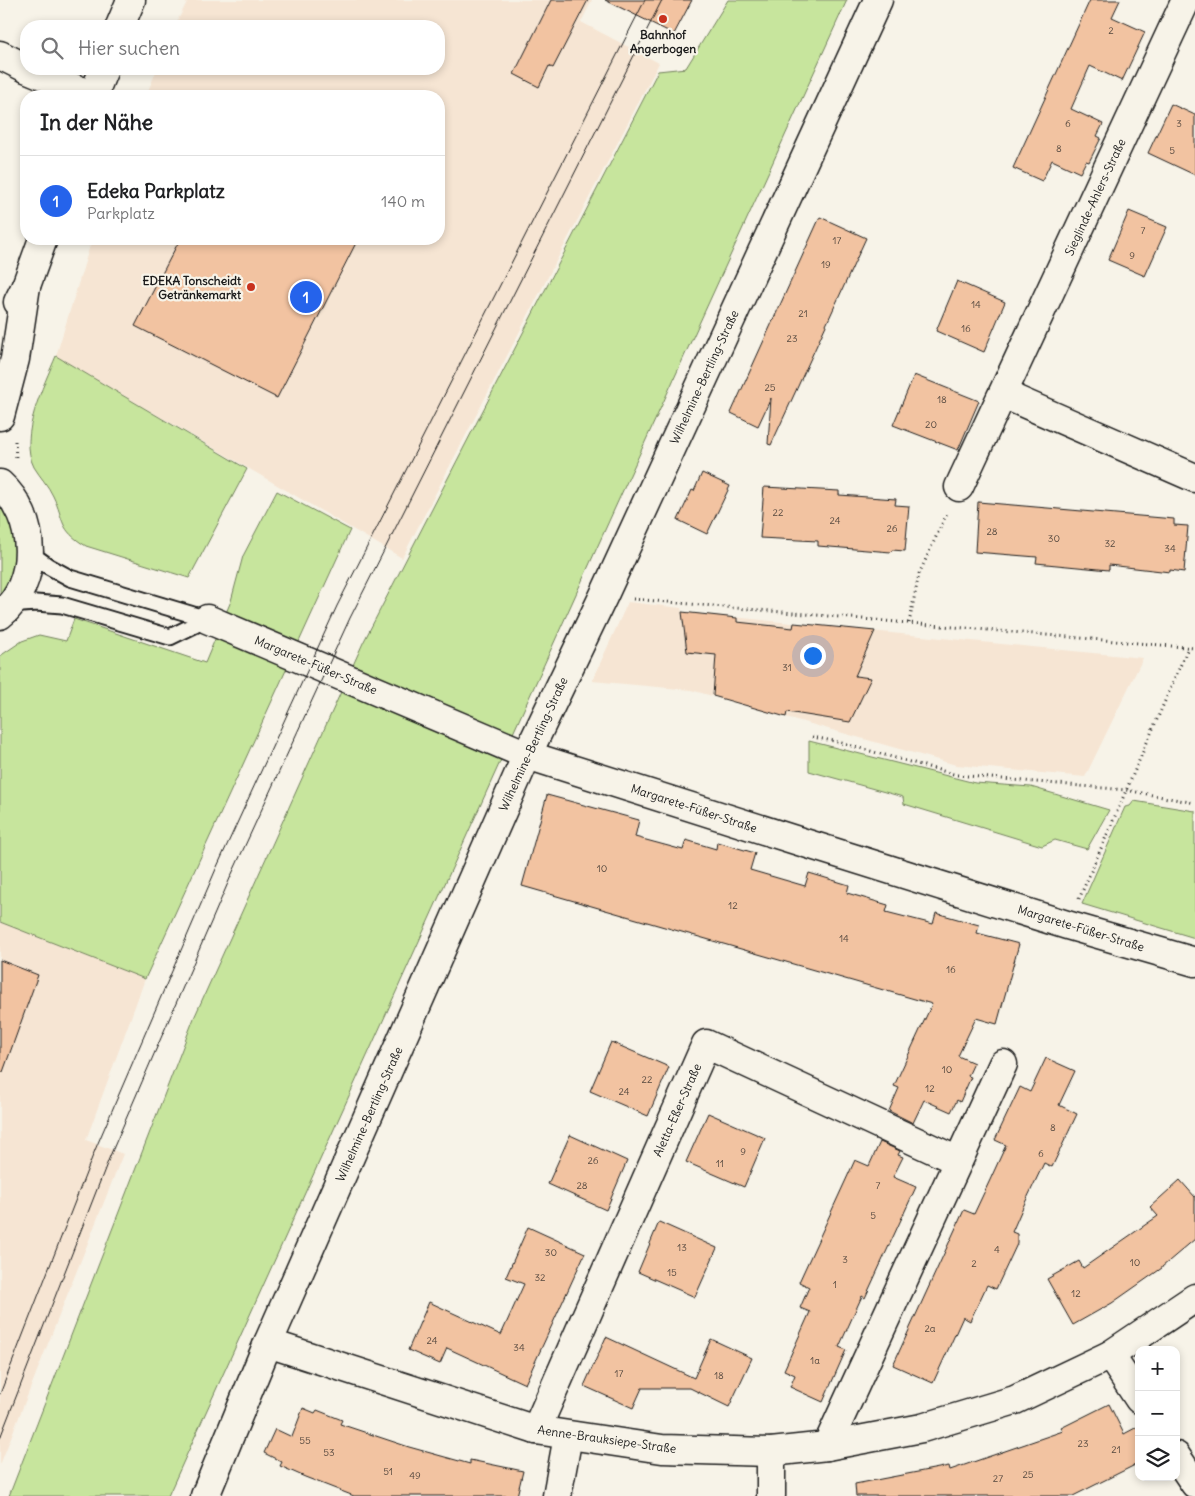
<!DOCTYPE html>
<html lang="de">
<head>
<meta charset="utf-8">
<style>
  :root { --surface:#fff; --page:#f6f6f6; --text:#202124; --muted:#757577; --line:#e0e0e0; --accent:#2563eb }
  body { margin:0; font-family:Delius,sans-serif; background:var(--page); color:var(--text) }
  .controls { position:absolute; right:15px; bottom:15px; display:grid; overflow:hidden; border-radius:10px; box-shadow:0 2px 8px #0003 }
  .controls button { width:45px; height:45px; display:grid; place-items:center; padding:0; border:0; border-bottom:1px solid var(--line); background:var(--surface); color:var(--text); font:25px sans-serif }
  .you { position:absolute; left:812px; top:655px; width:18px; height:18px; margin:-12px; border:4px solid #fff; border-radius:50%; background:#1a73e8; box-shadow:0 0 0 8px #1a73e833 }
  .badge { display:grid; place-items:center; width:32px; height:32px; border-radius:50%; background:var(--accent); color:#fff; font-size:16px; font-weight:700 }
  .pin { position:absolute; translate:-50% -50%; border:2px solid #fff; box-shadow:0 1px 5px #0006 }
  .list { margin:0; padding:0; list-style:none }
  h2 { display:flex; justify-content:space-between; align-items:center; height:65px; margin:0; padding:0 20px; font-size:21px }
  h2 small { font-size:16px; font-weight:400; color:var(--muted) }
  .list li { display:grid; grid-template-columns:32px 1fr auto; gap:15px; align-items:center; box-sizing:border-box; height:90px; padding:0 20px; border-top:1px solid var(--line) }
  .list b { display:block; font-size:19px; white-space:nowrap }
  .list p { margin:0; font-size:16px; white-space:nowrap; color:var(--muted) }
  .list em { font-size:16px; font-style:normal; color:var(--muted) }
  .icon { flex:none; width:28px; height:28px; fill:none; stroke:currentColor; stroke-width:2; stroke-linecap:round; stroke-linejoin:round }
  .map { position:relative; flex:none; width:1195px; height:1496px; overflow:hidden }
  .search { position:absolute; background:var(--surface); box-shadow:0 2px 8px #0003; left:20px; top:20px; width:425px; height:55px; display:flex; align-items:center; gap:12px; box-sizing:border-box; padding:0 18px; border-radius:20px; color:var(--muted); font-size:19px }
  .panel { position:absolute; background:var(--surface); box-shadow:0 2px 8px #0003; left:20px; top:90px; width:425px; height:155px; border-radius:20px }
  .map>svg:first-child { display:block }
  .built { fill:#f6e5d3 }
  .green { fill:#c7e59d; stroke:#72805c }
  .building { fill:#f2c3a1; stroke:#1c1c1c }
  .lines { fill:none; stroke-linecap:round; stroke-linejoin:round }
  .lane-casing { stroke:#1c1c1c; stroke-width:19 }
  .street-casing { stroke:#1c1c1c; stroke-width:31 }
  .secondary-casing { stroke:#1c1c1c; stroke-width:31 }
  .path { stroke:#1c1c1c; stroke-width:3; stroke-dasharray:1 4; stroke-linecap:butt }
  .lane { stroke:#f7f3e8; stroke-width:15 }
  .street { stroke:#f7f3e8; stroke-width:28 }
  .secondary { stroke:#f7f3e8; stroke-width:28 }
  .tram { stroke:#1c1c1c; stroke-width:1 }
  .poi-dot { fill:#c8321e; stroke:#f7f3e8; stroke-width:2 }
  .labels { text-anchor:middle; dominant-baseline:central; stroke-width:4.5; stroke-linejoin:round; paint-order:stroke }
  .number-label { font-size:10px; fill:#52463d }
  .poi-label { font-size:12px; font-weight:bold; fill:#1c1c1c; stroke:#f7f3e8 }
  .street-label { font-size:12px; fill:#1c1c1c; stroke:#f7f3e8 }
</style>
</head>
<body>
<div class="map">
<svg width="1195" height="1496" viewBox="0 0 1195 1496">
  <rect width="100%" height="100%" fill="#f7f3e8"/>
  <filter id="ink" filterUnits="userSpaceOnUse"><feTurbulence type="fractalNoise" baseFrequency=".02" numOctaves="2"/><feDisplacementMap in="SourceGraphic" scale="10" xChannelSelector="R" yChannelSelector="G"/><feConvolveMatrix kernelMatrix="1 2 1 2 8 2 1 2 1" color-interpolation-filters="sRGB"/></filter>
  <g filter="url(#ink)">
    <g class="built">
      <path d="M188,0H592L581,22L659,63L402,558L56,356L92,239H439V96H146L157,69H439V26H175Z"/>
      <path d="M628,602L681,608L682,612L1143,658L1085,777L956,765L691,690L592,681Z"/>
      <path d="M0,922L145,979L86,1140L123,1154L0,1465Z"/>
    </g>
    <g class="green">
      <path d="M728,0H847L614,510L168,1496H9L194,1018L363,643L658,71L686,68Z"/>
      <path d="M56,356L247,469L189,578L86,546C58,529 65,521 53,496C48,485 40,477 34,467C18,436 44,385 56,356Z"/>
      <path d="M277,491L350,530L145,979L0,922V656L22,641L39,635L66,641L74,619L205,663L231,601L243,556Z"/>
      <path d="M0,504C20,536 23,564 0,596Z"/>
      <path d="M809,741L975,783L1031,787L1109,810L1087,849L1055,840L1042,846L904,804L903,797L809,771Z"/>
      <path d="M1134,801L1195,811V938L1082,904L1125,807L1130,806Z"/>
    </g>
    <g class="building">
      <path d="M551,0H588L553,68L549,66L539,87L514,74Z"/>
      <path d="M605,0H692L674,34Z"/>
      <path d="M1090,0H1120L1112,17L1145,32L1122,81L1090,66L1071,109L1103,124L1097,136L1101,138L1089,162L1086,161L1080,173L1052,160L1042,181L1013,168Z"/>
      <path d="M1171,104L1195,115V175L1148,153Z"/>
      <path d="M1129,211L1167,227L1145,276L1108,260Z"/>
      <path d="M820,217L866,238L771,445L768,444L771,398L758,426L731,413Z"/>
      <path d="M180,239H358L277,398L135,326Z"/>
      <path d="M957,281L1005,302L984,352L936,331Z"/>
      <path d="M914,375L979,401L958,450L893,425Z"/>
      <path d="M702,473L730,486L707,534L678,520L692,490L694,491Z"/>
      <path d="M764,487L839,491V495L896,499L895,505L909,506L905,551L892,550L891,552L818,546V541L760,538Z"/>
      <path d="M978,502L1174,519V525L1188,526L1184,572L1170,570V572L1109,565V570L1036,563L1037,557L975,552Z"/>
      <path d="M682,612L737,618V622L793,628L794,623L875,631L855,676L871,678L850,722L787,712L786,717L713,696L716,655L687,652Z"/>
      <path d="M547,795L639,820L635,837L683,850L686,840L716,849L717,842L755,853L750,870L805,886L809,873L849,885L847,893L888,905L886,912L933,924L936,913L979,925L977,933L1019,944L997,1024L976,1018L958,1056L974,1063L968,1076L971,1077L960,1102L957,1100L951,1112L924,1100L913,1123L889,1111L899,1088L894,1086L932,1004L522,886Z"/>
      <path d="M0,960L38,975L3,1072H0Z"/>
      <path d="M611,1042L669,1067L648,1116L590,1091Z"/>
      <path d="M1046,1058L1075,1071L1059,1105L1077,1114L1052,1167L1044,1163L1022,1209L1012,1232L1017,1234V1244L996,1289L987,1285L970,1321L963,1317L933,1383L893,1365L964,1210L974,1214L990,1180L1006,1145L995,1140L1020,1087L1030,1092Z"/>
      <path d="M708,1113L765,1138L744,1187L686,1162Z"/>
      <path d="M570,1135L627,1161L606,1210L548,1184Z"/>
      <path d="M880,1142L900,1151L898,1155L903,1157L893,1177L916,1187L865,1298L862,1296L839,1347L846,1350L823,1402L790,1387L795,1375L784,1370L810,1312L800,1308L809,1287L799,1282L855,1160L869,1166Z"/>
      <path d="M1180,1180L1195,1197V1239L1162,1267V1268L1112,1303L1073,1325L1047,1279L1079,1261L1083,1268L1158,1216L1150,1207Z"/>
      <path d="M659,1222L717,1248L695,1297L638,1272Z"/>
      <path d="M528,1227L585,1253L525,1384L447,1348L440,1364L408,1350L429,1302L501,1335L524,1284L506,1277Z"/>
      <path d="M606,1337L694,1378L711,1339L752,1358L729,1407L690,1388H642L633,1408L584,1386Z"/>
      <path d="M1109,1404L1124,1434L1139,1426V1463L1073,1496H856L855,1484L949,1466L950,1470L1063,1431L1061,1428Z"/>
      <path d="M303,1408L315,1413L317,1410L342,1420L340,1424L409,1447L470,1464V1460L523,1471L517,1496H354L305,1477L280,1466L282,1462L264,1453L275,1429L292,1437Z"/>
    </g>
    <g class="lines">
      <defs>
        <g id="lane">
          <path d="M30,553L48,566L70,578L207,619"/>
          <path d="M9,605L36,603L62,605L170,637L207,619"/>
        </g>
        <g id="street">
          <path d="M0,55L26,68"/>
          <path d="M28,69L93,96"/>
          <path d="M1003,394L1195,478"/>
          <path d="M959,487L1186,0"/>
          <path d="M207,619L527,755L792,839L1067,925L1195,962"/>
          <path d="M268,1343L536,1430L662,1449L771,1452L827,1446L922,1428L1015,1400L1110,1355L1195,1298"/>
          <path d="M1110,1355L1139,1399"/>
          <path d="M536,1430L706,1044L958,1161"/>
          <path d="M827,1446L1003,1064"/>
          <path d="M771,1452V1496"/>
          <path d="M1176,1456L1195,1484"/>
          <path d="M205,1496L268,1343L527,755L603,597L878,0"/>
          <path d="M557,1496L568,1436"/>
        </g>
        <g id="secondary">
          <path d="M120,26L131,0"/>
          <path d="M93,96L104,69"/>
          <path d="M18,302L26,286L43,239"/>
          <path d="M0,416L15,359L26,286"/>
          <path d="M0,484C37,517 40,583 0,615"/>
        </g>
      </defs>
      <use href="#lane" class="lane-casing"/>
      <use href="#street" class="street-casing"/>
      <use href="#secondary" class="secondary-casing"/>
      <g class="path">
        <path d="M15,441L16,459"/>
        <path d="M633,599L1195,648"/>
        <path d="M909,623L919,574L947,513"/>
        <path d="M812,737L834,741L957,775L1126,790L1195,803"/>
        <path d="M1079,899L1188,648"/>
      </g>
      <use href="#lane" class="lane"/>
      <use href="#street" class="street"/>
      <use href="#secondary" class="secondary"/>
      <g class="tram">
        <path d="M0,1394L95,1150L216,869L337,606L645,0"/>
        <path d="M0,1438L110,1156L231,876L350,618L662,0"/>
      </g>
    </g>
  </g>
  <g class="poi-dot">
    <circle cx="663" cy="19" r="5"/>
    <circle cx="251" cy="287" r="5"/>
  </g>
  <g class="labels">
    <g class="number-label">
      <text x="1111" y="30">2</text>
      <text x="1068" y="123">6</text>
      <text x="1179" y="123">3</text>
      <text x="1059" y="148">8</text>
      <text x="1172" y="150">5</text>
      <text x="1143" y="230">7</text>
      <text x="837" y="240">17</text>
      <text x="1132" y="255">9</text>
      <text x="826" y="264">19</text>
      <text x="976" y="304">14</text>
      <text x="803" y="313">21</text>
      <text x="966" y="328">16</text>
      <text x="792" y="338">23</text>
      <text x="770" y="387">25</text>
      <text x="942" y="399">18</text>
      <text x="931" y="424">20</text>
      <text x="778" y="512">22</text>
      <text x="835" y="520">24</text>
      <text x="892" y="528">26</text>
      <text x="992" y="531">28</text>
      <text x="1054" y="538">30</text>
      <text x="1110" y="543">32</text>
      <text x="1170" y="548">34</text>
      <text x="787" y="667">31</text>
      <text x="602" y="868">10</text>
      <text x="733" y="905">12</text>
      <text x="844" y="938">14</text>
      <text x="951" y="969">16</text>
      <text x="947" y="1069">10</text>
      <text x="647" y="1079">22</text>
      <text x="930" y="1088">12</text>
      <text x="624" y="1091">24</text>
      <text x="1053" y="1127">8</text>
      <text x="743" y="1151">9</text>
      <text x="1041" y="1153">6</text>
      <text x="593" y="1160">26</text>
      <text x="720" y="1163">11</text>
      <text x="582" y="1185">28</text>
      <text x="878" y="1185">7</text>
      <text x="873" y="1215">5</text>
      <text x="682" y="1247">13</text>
      <text x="997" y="1249">4</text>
      <text x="551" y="1252">30</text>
      <text x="845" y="1259">3</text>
      <text x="1135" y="1262">10</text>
      <text x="974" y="1263">2</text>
      <text x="672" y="1272">15</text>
      <text x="540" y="1277">32</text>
      <text x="835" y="1284">1</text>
      <text x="1076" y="1293">12</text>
      <text x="930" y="1328">2a</text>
      <text x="432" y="1340">24</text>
      <text x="519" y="1347">34</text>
      <text x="815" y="1360">1a</text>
      <text x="619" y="1373">17</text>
      <text x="719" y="1375">18</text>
      <text x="305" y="1440">55</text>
      <text x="1083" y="1443">23</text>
      <text x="1116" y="1449">21</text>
      <text x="329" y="1452">53</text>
      <text x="388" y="1471">51</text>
      <text x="1028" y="1474">25</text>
      <text x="415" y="1475">49</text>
      <text x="998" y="1478">27</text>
    </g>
    <g class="poi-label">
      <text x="663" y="34">Bahnhof<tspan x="663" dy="14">Angerbogen</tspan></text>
      <text x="241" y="280" text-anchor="end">EDEKA Tonscheidt<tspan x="241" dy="14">Getränkemarkt</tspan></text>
    </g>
    <g class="street-label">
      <text transform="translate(1095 197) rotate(-65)">Sieglinde-Ahlers-Straße</text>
      <text transform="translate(704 377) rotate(-65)">Wilhelmine-Bertling-Straße</text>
      <text transform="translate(316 665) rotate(23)">Margarete-Füßer-Straße</text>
      <text transform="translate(533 744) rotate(-65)">Wilhelmine-Bertling-Straße</text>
      <text transform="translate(694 808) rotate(18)">Margarete-Füßer-Straße</text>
      <text transform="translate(1081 928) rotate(17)">Margarete-Füßer-Straße</text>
      <text transform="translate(677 1110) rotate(-66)">Aletta-Eßer-Straße</text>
      <text transform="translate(369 1114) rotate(-66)">Wilhelmine-Bertling-Straße</text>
      <text transform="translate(607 1439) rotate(8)">Aenne-Brauksiepe-Straße</text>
    </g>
  </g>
</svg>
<div class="controls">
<button>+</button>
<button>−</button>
<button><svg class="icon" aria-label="layers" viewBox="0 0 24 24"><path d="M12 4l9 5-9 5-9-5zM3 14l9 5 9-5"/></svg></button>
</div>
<div class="you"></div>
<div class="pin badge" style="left:306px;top:297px">1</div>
<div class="search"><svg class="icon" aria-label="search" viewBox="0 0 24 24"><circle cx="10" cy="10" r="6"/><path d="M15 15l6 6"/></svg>Hier suchen</div>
<section class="panel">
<h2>In der Nähe<small></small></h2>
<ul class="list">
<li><span class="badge">1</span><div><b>Edeka Parkplatz</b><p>Parkplatz</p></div><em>140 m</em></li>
</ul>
</section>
</div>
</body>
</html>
